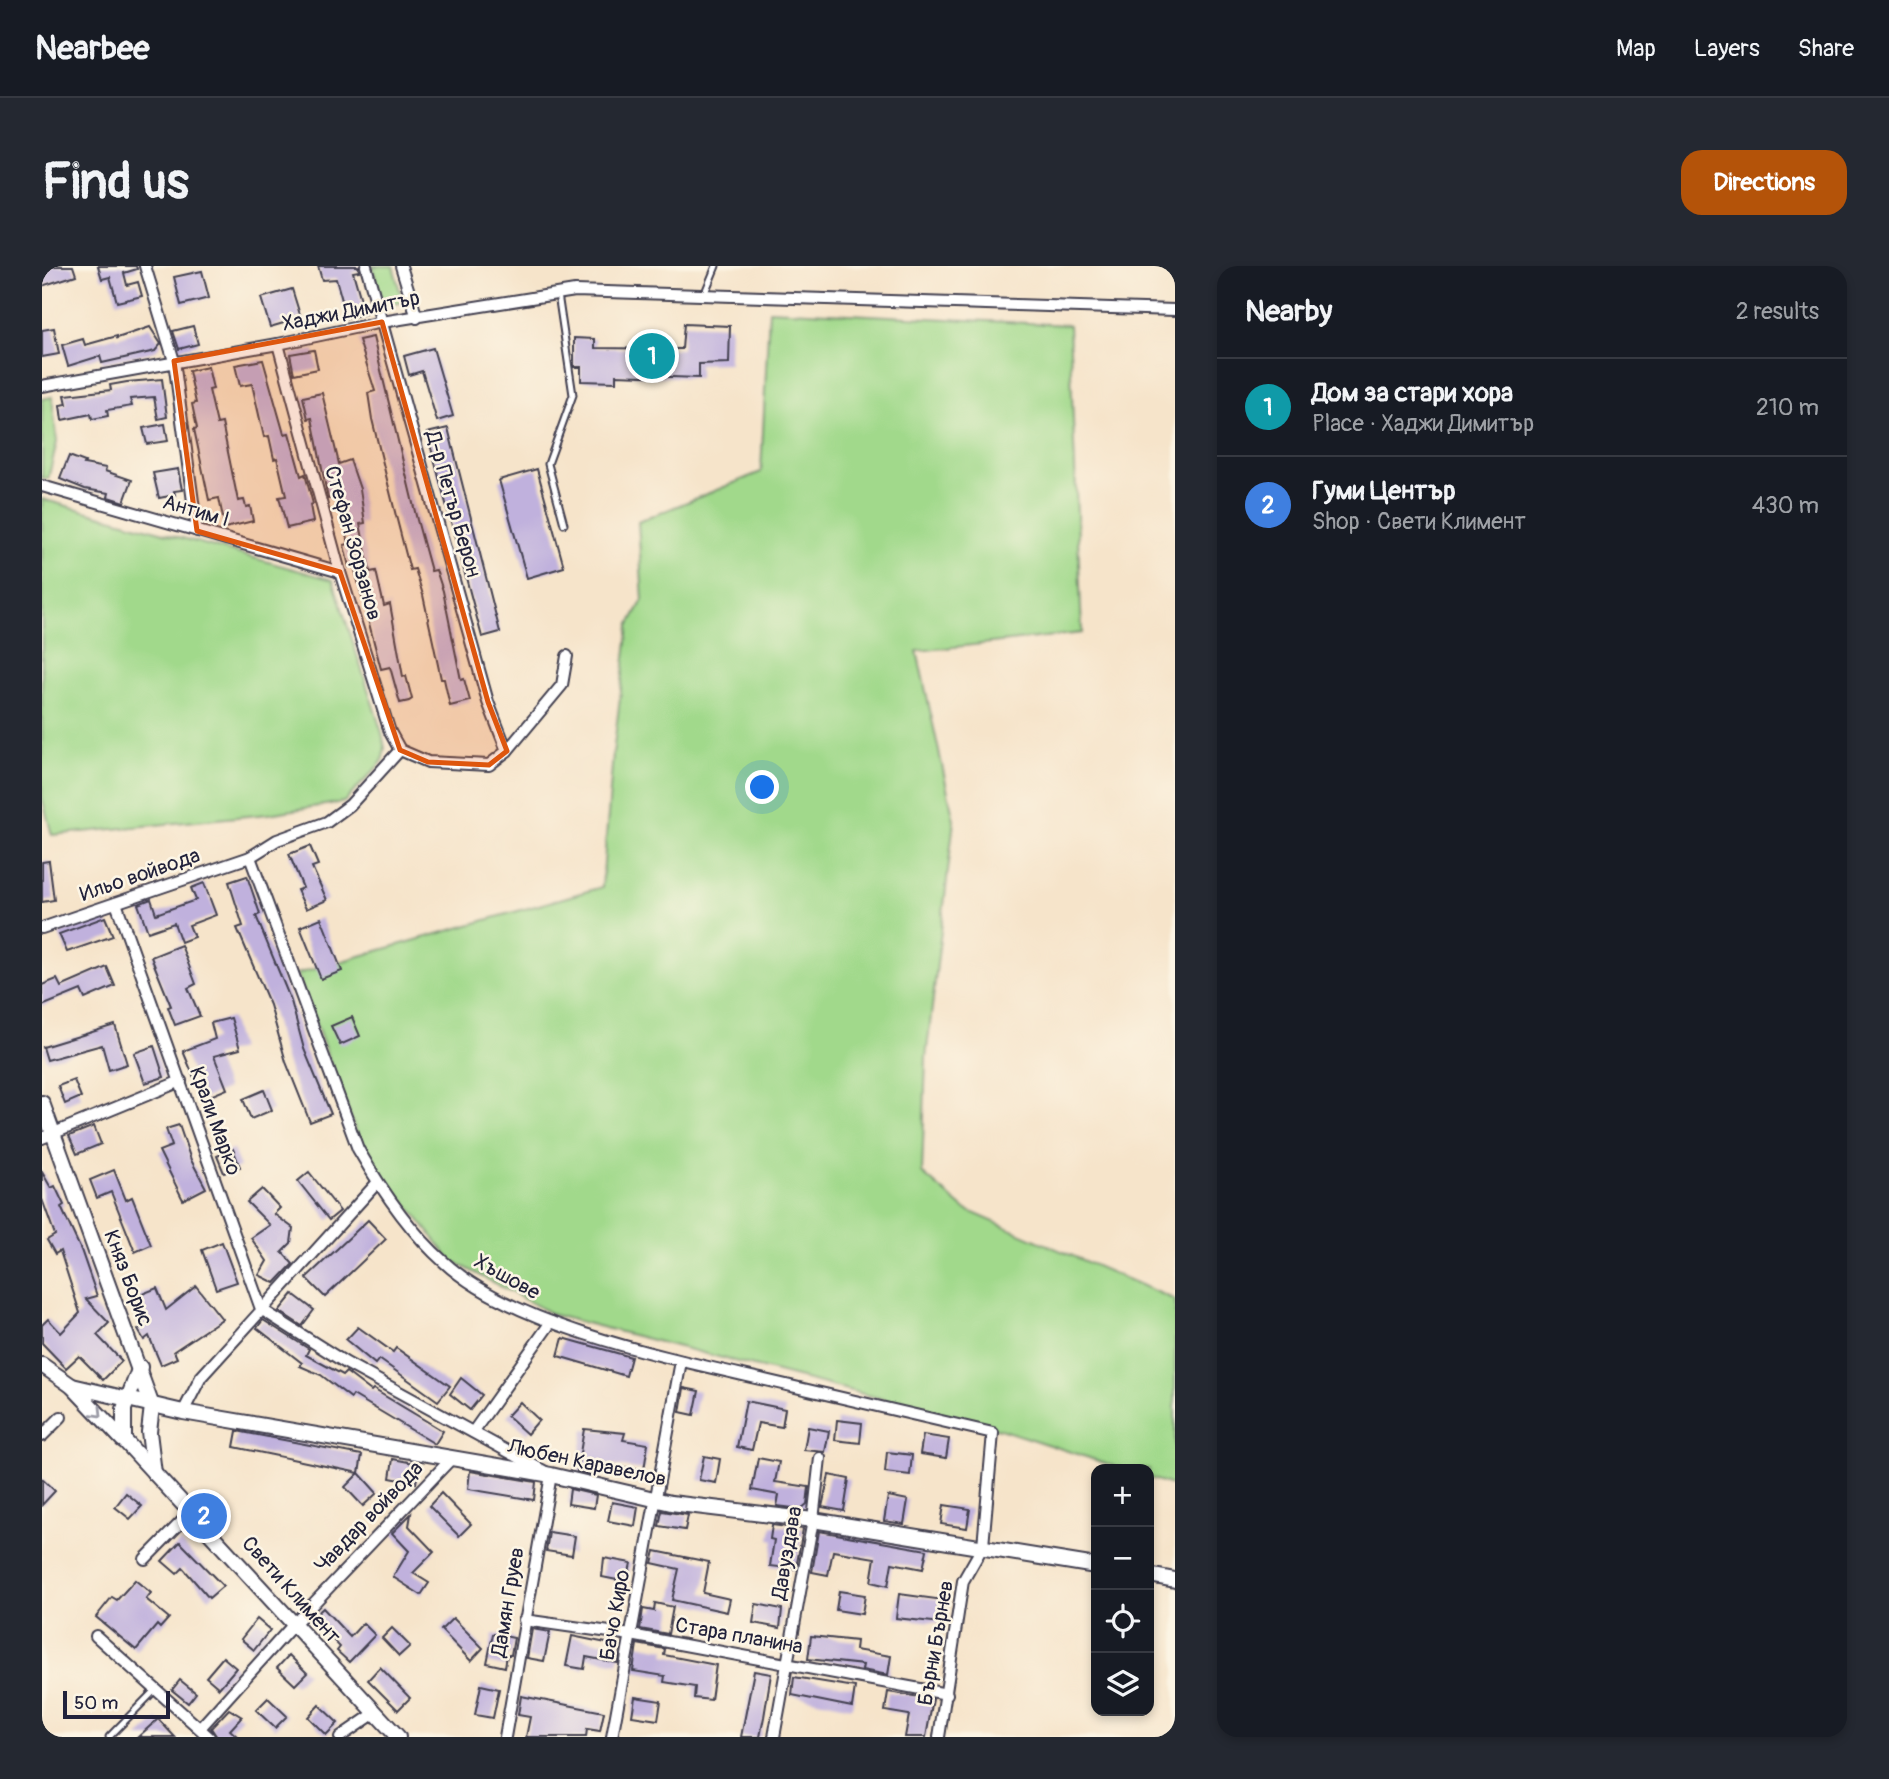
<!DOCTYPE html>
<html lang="en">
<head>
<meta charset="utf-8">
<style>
  :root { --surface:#171b24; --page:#242831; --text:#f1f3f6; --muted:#9ea1a6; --line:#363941; --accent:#b45309 }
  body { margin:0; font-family:Pangolin,sans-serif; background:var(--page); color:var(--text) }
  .controls { position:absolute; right:21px; bottom:21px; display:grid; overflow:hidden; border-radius:14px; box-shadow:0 4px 10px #0003 }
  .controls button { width:63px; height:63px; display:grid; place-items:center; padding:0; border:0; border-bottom:2px solid var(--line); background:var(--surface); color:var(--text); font:35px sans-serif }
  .scale { position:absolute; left:21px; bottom:18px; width:107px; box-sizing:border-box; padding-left:7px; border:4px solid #22223b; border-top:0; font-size:19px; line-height:24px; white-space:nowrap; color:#22223b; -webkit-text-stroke:5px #fcf5e5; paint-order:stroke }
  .you { position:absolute; left:721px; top:522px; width:24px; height:24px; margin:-18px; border:5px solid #fff; border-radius:50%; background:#1a73e8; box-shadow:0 0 0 10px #1a73e833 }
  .badge { display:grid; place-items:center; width:46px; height:46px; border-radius:50%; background:var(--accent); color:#fff; font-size:23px; font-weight:700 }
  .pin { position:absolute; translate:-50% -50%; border:4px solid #fff; box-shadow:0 2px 7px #0006 }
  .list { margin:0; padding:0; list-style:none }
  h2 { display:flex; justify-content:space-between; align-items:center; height:91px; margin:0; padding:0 28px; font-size:30px }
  h2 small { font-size:23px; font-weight:400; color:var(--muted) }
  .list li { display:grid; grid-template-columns:46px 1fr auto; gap:21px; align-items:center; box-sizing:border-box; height:98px; padding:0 28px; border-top:2px solid var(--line) }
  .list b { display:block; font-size:26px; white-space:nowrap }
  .list p { margin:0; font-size:23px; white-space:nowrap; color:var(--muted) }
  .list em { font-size:23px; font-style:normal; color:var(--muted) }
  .icon { flex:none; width:38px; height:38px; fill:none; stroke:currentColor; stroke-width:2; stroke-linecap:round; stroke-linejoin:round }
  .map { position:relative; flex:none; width:1133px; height:1471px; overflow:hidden; border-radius:21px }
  header { display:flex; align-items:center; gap:42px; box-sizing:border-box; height:98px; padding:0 35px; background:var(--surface); border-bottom:2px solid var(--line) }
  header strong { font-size:33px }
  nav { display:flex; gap:38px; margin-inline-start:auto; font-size:24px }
  .intro { display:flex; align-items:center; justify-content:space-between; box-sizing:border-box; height:168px; padding:0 42px }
  h1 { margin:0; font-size:49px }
  .button { padding:18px 32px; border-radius:21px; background:var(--accent); color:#fff; font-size:24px; font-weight:700 }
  main { display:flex; gap:42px; padding:0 42px }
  aside { flex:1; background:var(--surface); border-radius:21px; box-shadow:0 4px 10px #0003 }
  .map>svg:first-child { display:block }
  .green { fill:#a1d98b; stroke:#627e63; stroke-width:2 }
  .building { fill:#c0b1dd }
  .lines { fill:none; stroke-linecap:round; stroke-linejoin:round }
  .service-casing { stroke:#423f50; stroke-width:9 }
  .minor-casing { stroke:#423f50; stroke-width:14 }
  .tertiary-casing { stroke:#423f50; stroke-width:18 }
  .service { stroke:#fff; stroke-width:5 }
  .minor { stroke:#fff; stroke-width:10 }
  .tertiary { stroke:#fff; stroke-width:14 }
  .oneway { stroke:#9c9ca7 }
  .marked { fill:#de560e; fill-opacity:0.2; stroke:#de560e; stroke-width:5; stroke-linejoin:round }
  .labels { text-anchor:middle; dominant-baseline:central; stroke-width:5; stroke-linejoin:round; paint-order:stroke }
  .street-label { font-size:21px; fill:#22223b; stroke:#fcf5e5 }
</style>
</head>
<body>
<header>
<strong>Nearbee</strong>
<nav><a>Map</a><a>Layers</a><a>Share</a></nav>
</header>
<div class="intro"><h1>Find us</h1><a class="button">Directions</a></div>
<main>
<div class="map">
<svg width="1133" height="1471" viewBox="0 0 1133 1471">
  <rect width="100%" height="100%" fill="#fcf5e5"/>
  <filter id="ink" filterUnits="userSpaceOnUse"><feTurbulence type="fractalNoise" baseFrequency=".0143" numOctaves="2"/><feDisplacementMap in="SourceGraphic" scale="14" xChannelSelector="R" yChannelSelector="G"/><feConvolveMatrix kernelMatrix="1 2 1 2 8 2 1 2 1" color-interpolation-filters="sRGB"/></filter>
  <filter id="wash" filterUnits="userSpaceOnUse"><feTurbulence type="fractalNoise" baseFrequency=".00686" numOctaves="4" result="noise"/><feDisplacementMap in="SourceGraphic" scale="28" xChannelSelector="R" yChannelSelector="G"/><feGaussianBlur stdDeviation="1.57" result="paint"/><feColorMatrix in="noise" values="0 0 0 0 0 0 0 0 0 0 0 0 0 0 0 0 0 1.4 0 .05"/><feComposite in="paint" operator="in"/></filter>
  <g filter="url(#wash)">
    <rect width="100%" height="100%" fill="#f6e4ca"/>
    <g class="green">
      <path d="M330,0H351L361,36L341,40Z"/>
      <path d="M727,44L1027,59L1040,367L875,385L912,554L884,792L880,907L922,943L1133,1034V1220L1107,1212V1203H1081L958,1163L512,1049L409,994L320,882L255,708L560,621L571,488L587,360L601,334L596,256L719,206Z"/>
      <path d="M10,131L15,176L6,213L0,212V133Z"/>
      <path d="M0,233L291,314L340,467L343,482L340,496L302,536L226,548L10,569L0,531Z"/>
    </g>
    <g id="blocks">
      <g class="building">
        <path d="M0,0H31L34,9L0,20Z"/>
        <path d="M56,0H94L95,3L82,7L85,19L96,16L100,30L75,36L68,11L60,13Z"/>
        <path d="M276,0H316L317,5L311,6L323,48L305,52L294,13L280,14Z"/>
        <path d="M160,5L167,32L139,39L132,11Z"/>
        <path d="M250,23L259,52L228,61L219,32Z"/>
        <path d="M642,58L688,60L687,97L657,98V112L574,109V116L539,115V101H532V72L553,73V82L640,83Z"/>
        <path d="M151,60L156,78L137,83L131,65Z"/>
        <path d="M108,61L119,78L113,85L60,97L58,90L26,100L20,79L41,73L43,79L75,70V72Z"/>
        <path d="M12,62L17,88L0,91V64Z"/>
        <path d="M331,71L375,254L389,305L394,304L401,325L419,414L422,413L428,435L408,440L402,413H399L381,329L373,303L368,304L354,250L330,153L326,127L333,125L317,74Z"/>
        <path d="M391,82L411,150L395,155L380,105L367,109L362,90Z"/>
        <path d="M272,84L276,103L252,108L248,88Z"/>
        <path d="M221,94L242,168L247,167L259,210L263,208L271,238L268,239L271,256L245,262L237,231L244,230L235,192L232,193L227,170L222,171L210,118L198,120L193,99Z"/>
        <path d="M166,101L171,123L167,124L175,158L180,157L196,235L202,234L204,241L208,240L211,255L183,262L177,232L167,234L152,163L155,162L150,138L154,137L147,105Z"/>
        <path d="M120,113L125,151L116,153L112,131L88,133L90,140L65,144L66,150L50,153L49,148L20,154L18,139L25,138L23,129L69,124L68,119L85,116Z"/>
        <path d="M280,127L297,198L308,194L318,223L323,257L318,258L328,306L334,305L342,340L348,338L361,411L364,410L370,433L367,435L358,437L348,401L339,403L312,300L307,301L302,279L307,278L297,230L286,233L270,152L266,153L261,131Z"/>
        <path d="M123,158L126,175L105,178L101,162Z"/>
        <path d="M406,162L458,366L440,371L385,167Z"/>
        <path d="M27,190L43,196L42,198L64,202L63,205L90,214L82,236L66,231L67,227L43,223L18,213Z"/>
        <path d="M136,203L140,224L132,225L133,229L117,232L111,207Z"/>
        <path d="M495,203L522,301L485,312L457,214Z"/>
        <path d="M268,580L276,599L270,601L285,634L264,643L255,624L261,622L247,588Z"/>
        <path d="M7,595L12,634L0,636V596Z"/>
        <path d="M205,610L218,648L214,650L249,735L262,783L289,848L268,856L244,796L228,739L195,662L201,660L187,616Z"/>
        <path d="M162,617L174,649L147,659L152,671L139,676L132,657L106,666L96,638L109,633L114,648L154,634L149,622Z"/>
        <path d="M63,651L71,670L25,686L17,668Z"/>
        <path d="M279,652L300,705L279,713L258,661Z"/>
        <path d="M139,679L154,718L146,722L158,750L133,759L126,741L129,740L109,691Z"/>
        <path d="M65,701L73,720L43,733L39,724L0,740V719L15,713L19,721Z"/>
        <path d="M310,751L318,770L298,779L289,760Z"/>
        <path d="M189,752L198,783L172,790L185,823L161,833L141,785L173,773L169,757Z"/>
        <path d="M73,759L85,798L67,804L60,779L5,794L1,781Z"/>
        <path d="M112,780L122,811L103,817L92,787Z"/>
        <path d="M32,814L39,831L23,838L16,820Z"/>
        <path d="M222,824L230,844L209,853L201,833Z"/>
        <path d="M137,859L149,894L164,922L141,934L117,885L130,880L124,863Z"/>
        <path d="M52,860L59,878L35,888L27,870Z"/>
        <path d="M191,883L198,901L182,907L175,890Z"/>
        <path d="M72,904L84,934L90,931L109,979L93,986L69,926L55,932L48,914Z"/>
        <path d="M0,906L9,922L13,920L22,939L19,941L39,984L55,1030L44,1033L67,1057L55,1069L80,1095L61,1114L37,1090L24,1102L0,1077V1059L6,1053L19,1067L38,1047L18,985L13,988L5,974L13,969L0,933Z"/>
        <path d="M267,906L298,945L287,954L256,915Z"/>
        <path d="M220,923L238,942L232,948L251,962L249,977L240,986L251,998L233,1017L217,1009L225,995L209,972L228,959L205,936Z"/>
        <path d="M326,954L344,973L283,1031L264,1012Z"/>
        <path d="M180,976L195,1016L174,1023L160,984Z"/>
        <path d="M154,1020L180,1053L132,1085L135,1092L119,1099L107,1070L102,1074L96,1064L101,1060L90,1032L115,1022L124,1044Z"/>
        <path d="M251,1028L272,1044L260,1060L237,1045Z"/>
        <path d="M221,1054L267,1083L264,1089L301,1109L304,1106L329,1125L331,1123L401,1165L393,1178L311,1129L309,1132L279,1109L258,1100L260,1097L215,1062Z"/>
        <path d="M316,1061L351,1086L354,1082L408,1120L396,1135L337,1093L333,1098L304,1074Z"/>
        <path d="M521,1072L589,1091L584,1110L516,1090Z"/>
        <path d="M419,1112L440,1129L428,1144L408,1128Z"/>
        <path d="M642,1122L657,1125L652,1149L638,1146Z"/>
        <path d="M704,1135L743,1143L740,1161L716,1157L710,1184L695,1181Z"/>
        <path d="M478,1136L497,1154L485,1168L465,1150Z"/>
        <path d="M795,1154L820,1157L818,1177L793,1174Z"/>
        <path d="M766,1161L787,1165L783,1186L762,1184Z"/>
        <path d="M542,1163L583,1167L581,1174L606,1178L602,1204L553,1197L550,1209L535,1205Z"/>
        <path d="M195,1165L320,1189L317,1207L192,1181Z"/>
        <path d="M881,1169L907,1173L904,1192L878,1188Z"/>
        <path d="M845,1186L870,1189L868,1209L843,1206Z"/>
        <path d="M662,1190L678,1193L674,1217L657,1214Z"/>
        <path d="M716,1192L737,1196L733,1216L767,1221L765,1238L759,1243L735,1240L737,1229L710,1224Z"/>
        <path d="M351,1193L377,1198L374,1217L348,1212Z"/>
        <path d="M428,1205L494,1216L492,1234L426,1223Z"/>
        <path d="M317,1207L335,1227L321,1240L303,1221Z"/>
        <path d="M787,1209L807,1213L802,1245L780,1241Z"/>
        <path d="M0,1213L13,1225L0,1239Z"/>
        <path d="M528,1223L554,1229L552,1242L526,1238Z"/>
        <path d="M84,1227L100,1240L88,1253L73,1241Z"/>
        <path d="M399,1227L429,1258L417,1270L387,1240Z"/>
        <path d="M846,1230L866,1234L862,1258L842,1255Z"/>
        <path d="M570,1236L596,1241L593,1260L566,1255Z"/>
        <path d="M902,1239L928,1243L925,1262L899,1258Z"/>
        <path d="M620,1245L646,1249L643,1264L617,1260Z"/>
        <path d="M369,1248L367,1260L392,1286L371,1307L387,1317L379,1329L351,1311L367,1285L350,1267Z"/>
        <path d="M730,1259L761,1263L754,1303L728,1300L732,1274L728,1273Z"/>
        <path d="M777,1265L885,1284L881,1303L850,1297L846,1320L829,1316L833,1292L791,1285L786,1309L770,1306Z"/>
        <path d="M507,1266L533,1270L530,1289L504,1285Z"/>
        <path d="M138,1276L181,1320L167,1332L141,1302L135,1308L120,1295Z"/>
        <path d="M613,1285L667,1296L661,1327L688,1333L685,1346L630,1334L637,1303L610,1297Z"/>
        <path d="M562,1292L589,1297L585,1316L560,1311Z"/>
        <path d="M93,1314L109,1327L104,1333L127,1352L118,1362L115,1359L94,1384L54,1351L70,1331L75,1334Z"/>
        <path d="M797,1325L823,1329L820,1348L794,1344Z"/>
        <path d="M857,1328L902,1334L900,1357L854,1352Z"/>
        <path d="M613,1337L631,1341L626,1368L598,1363L601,1343L612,1345Z"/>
        <path d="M714,1338L740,1343L738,1362L711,1357Z"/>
        <path d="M281,1342L308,1371L321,1357L333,1369L307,1396L295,1385L298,1381L270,1352Z"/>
        <path d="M411,1352L441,1382L429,1395L399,1364Z"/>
        <path d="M215,1353L228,1364L212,1384L199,1373Z"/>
        <path d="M350,1362L368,1380L357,1390L340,1372Z"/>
        <path d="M490,1363L508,1366L502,1395L485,1392Z"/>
        <path d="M451,1368L472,1372L469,1389H465L463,1401L445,1397Z"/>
        <path d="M530,1370L579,1380L576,1397L544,1391L542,1403L524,1400Z"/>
        <path d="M769,1370L814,1375L813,1384L849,1390L846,1409L820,1404L821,1399L766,1393Z"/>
        <path d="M595,1378L623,1383L622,1389L674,1399L669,1434L652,1432L653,1421L622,1416L623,1410L591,1405Z"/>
        <path d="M247,1389L265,1407L253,1419L235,1402Z"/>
        <path d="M181,1391L194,1402L177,1422L164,1411Z"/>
        <path d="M338,1401L368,1432L356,1444L326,1414Z"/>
        <path d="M712,1405L729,1408L722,1451L718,1471H699Z"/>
        <path d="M752,1411L813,1421L810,1441L750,1429Z"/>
        <path d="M138,1414L154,1427L146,1437L130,1424Z"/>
        <path d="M439,1419L457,1423L451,1452L433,1449Z"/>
        <path d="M846,1426L891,1433L884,1471H863L867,1449L843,1445Z"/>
        <path d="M479,1430L562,1446L558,1465L545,1463L544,1471H484L488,1451L476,1449Z"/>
        <path d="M593,1431L619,1435L616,1454L590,1450Z"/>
        <path d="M226,1432L245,1450L233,1462L214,1444Z"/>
        <path d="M277,1439L296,1457L284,1469L266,1451Z"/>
        <path d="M187,1443L200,1451L188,1464L196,1471H175L169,1462Z"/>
        <path d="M116,1453L133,1471H96Z"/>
      </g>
    </g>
  </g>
  <g filter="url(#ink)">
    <use href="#blocks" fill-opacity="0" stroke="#423f50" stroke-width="2"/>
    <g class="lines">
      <defs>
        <g id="service">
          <path d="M516,28L531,129L506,198L522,258"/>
          <path d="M662,29L674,0"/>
          <path d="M67,1471L114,1423"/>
        </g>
        <g id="minor">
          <path d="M103,0L132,95L155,265"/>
          <path d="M324,0L446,436L465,485"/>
          <path d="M359,0L375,52"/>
          <path d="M236,78L298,306L348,466L358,484"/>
          <path d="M0,120L236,78L340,56L533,25L1133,44"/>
          <path d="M0,220L298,306"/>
          <path d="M358,484L386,496L447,499L465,485L520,419L525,390"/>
          <path d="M208,591L316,883C339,923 367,965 402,996C472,1061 631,1093 723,1114C799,1132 875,1150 951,1167L941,1280L921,1315L897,1471"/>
          <path d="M74,637L219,1043L304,1097L509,1209L463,1471"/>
          <path d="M0,662L208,591L235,574L285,556L308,539L358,484"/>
          <path d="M0,872L139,815"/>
          <path d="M141,1146L159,1111L335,917"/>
          <path d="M431,1166L509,1056"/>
          <path d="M0,1170L19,1151"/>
          <path d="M103,1293L149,1246"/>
          <path d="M482,1354L589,1369L905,1428"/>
          <path d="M54,1370L167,1471"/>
          <path d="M159,1461L251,1359L410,1192"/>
          <path d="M298,1471L333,1447"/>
          <path d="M570,1471L639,1095"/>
          <path d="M732,1471L771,1254L778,1192"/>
        </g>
        <g id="tertiary">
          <path d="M0,837L110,1140L107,1166L112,1207"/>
          <path d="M0,1099L30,1120L81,1174"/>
          <path d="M98,1101L82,1143V1174L356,1471"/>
          <path d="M30,1120L141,1146L509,1209L629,1237L771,1254L1054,1300"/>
          <path d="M1107,1309L1133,1314"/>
        </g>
      </defs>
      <use href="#service" class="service-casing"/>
      <use href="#minor" class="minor-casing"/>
      <use href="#tertiary" class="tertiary-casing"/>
      <use href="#service" class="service"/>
      <use href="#minor" class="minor"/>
      <use href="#tertiary" class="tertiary"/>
    </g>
    <defs><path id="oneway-chevron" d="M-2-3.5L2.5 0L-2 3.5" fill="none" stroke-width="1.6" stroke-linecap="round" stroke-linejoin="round" transform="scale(1.75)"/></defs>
    <use class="oneway" href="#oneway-chevron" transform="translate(56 1147) rotate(46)"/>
  </g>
  <path class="marked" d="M340,56L446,436L465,485L447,499L386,496L358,484L298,306L155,265L132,95Z"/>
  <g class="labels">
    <g class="street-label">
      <text transform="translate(309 45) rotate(-11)">Хаджи Димитър</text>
      <text transform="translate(411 238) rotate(74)">Д-р Петър Берон</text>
      <text transform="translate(154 245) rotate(16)">Антим I</text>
      <text transform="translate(311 277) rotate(74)">Стефан Зорзанов</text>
      <text transform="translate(98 609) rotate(-19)">Ильо войвода</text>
      <text transform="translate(173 855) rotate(70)">Крали Марко</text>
      <text transform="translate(465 1011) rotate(29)">Хъшове</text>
      <text transform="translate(86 1012) rotate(69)">Княз Борис</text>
      <text transform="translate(545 1197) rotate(12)">Любен Каравелов</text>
      <text transform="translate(327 1251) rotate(-46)">Чавдар войвода</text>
      <text transform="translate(745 1287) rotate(-80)">Давуздава</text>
      <text transform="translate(249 1324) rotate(48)">Свети Климент</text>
      <text transform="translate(466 1336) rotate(-80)">Дамян Груев</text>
      <text transform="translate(573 1349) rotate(-80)">Бачо Киро</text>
      <text transform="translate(697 1370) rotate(10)">Стара планина</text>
      <text transform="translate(894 1377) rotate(-80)">Бърни Бърнев</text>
    </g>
  </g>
</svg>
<div class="controls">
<button>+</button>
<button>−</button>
<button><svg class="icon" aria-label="locate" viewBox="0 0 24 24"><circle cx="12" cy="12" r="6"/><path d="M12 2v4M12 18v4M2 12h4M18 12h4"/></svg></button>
<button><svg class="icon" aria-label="layers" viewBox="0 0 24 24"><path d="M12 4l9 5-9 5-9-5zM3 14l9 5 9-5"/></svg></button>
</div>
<div class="scale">50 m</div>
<div class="you"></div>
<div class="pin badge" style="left:610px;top:90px;background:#0f9aa8">1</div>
<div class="pin badge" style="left:162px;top:1250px;background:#3f7fe0">2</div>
</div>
<aside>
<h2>Nearby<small>2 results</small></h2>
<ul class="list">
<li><span class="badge" style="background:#0f9aa8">1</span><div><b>Дом за стари хора</b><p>Place · Хаджи Димитър</p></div><em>210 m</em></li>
<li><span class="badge" style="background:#3f7fe0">2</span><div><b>Гуми Център</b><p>Shop · Свети Климент</p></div><em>430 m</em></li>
</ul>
</aside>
</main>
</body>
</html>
